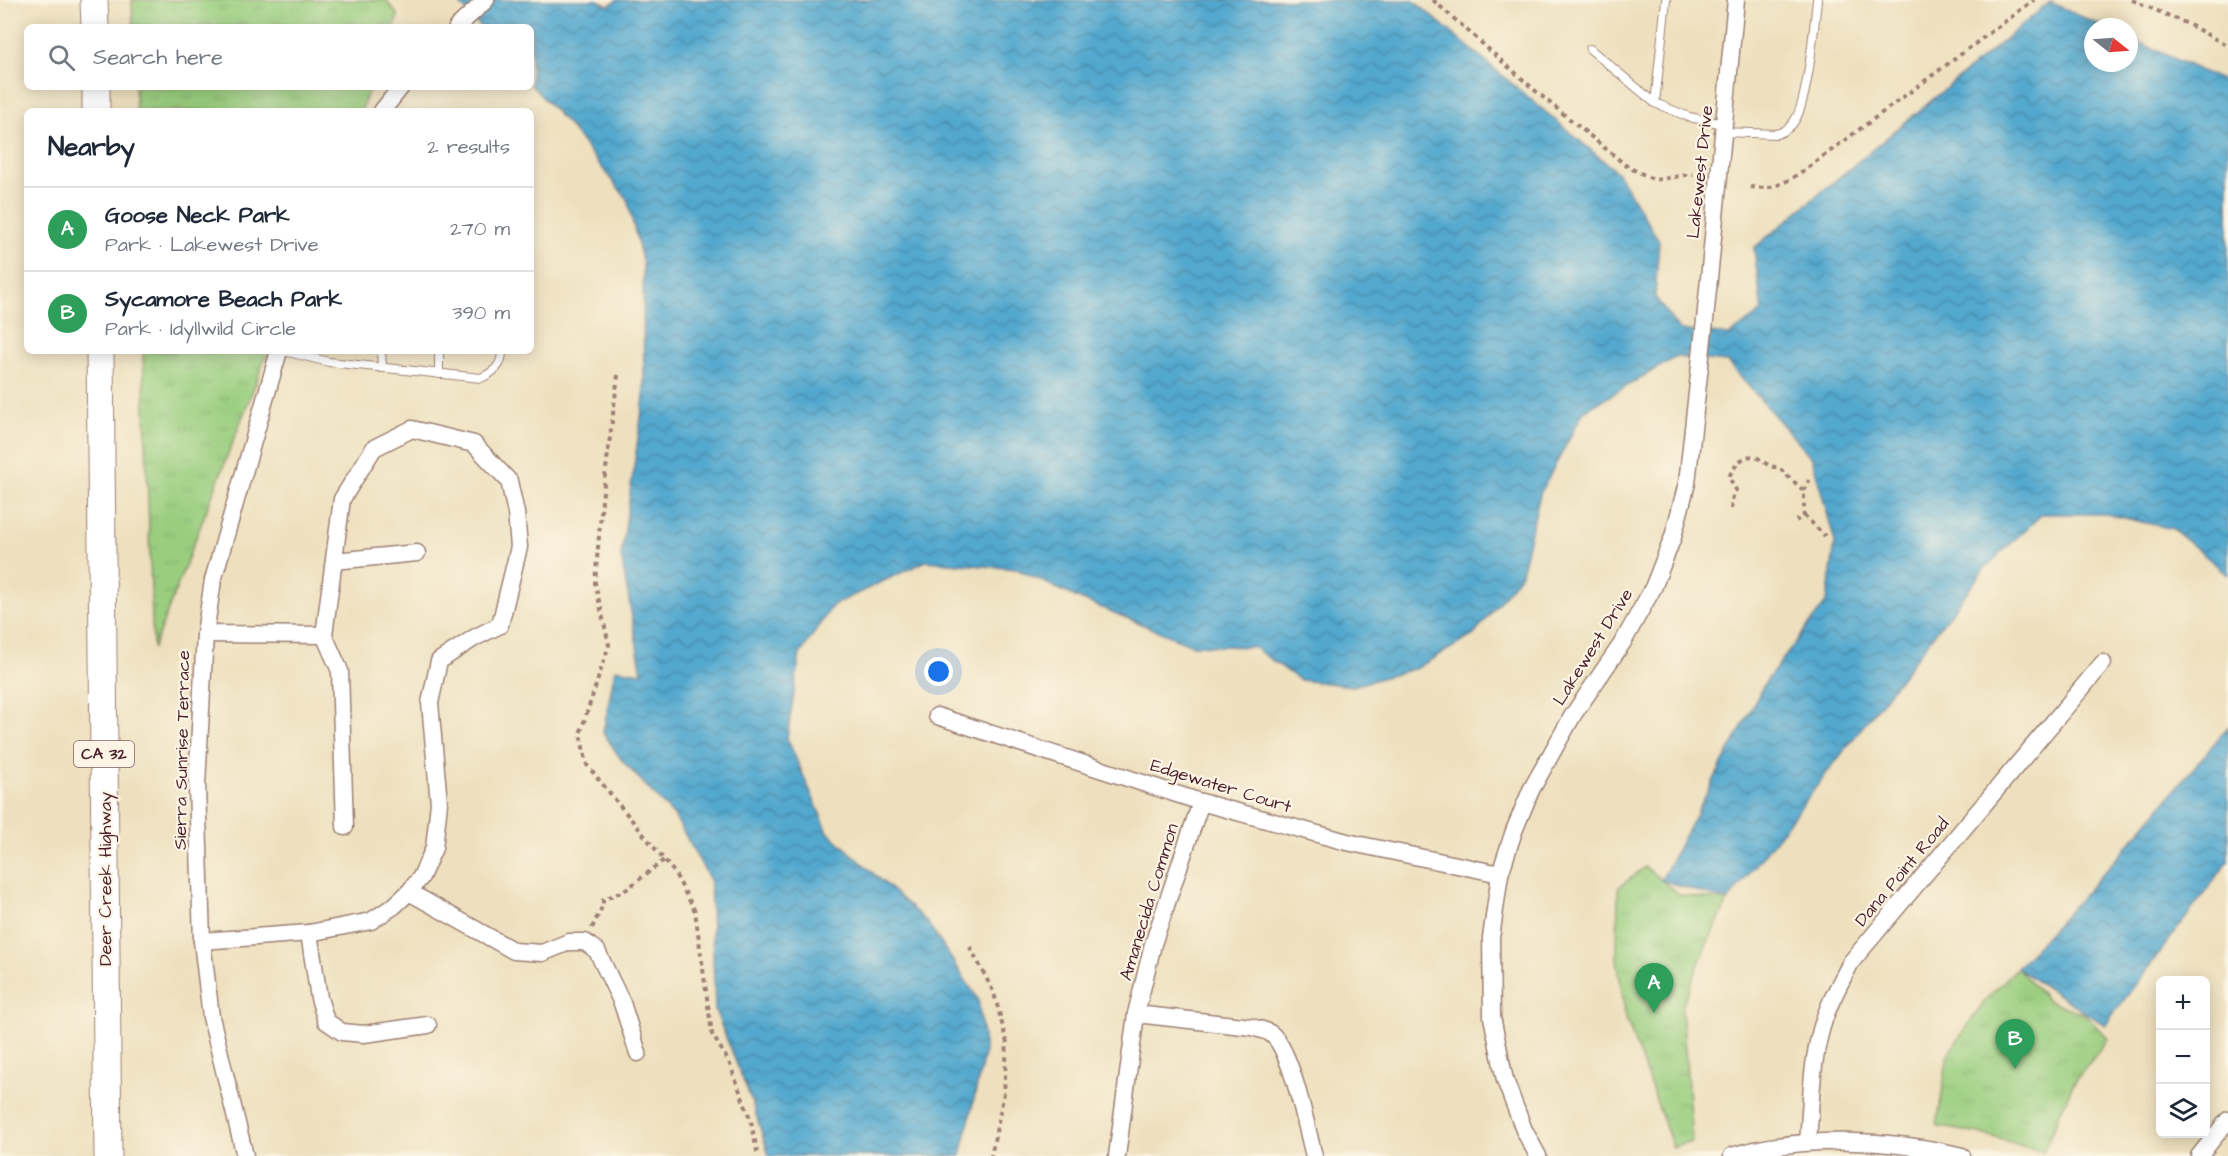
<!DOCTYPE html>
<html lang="en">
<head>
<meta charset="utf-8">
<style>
  :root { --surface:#fff; --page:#f6f6f7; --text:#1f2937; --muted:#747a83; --line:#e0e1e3; --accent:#1a73e8 }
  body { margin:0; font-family:"Architects Daughter",sans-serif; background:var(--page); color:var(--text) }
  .controls { position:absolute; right:18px; bottom:18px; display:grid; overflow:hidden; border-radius:9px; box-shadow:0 3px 15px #0003 }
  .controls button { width:54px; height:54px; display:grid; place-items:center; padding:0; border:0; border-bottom:2px solid var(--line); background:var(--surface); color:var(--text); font:30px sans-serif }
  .compass { position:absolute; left:2084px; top:18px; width:54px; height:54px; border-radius:50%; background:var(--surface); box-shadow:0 3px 15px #0003; rotate:107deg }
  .you { position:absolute; left:939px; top:672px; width:21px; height:21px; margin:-15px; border:4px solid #fff; border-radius:50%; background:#1a73e8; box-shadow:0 0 0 9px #1a73e833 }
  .badge { display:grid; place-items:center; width:39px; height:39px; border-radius:50%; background:var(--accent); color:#fff; font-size:20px; font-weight:700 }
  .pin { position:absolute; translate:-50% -50px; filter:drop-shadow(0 2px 3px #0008) }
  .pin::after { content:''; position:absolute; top:32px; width:21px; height:18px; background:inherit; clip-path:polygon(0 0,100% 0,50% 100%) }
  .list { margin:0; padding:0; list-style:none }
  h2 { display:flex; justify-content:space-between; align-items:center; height:78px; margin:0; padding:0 24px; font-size:26px }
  h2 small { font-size:20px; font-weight:400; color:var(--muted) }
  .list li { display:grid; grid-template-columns:39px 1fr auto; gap:18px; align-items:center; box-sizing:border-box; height:84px; padding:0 24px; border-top:2px solid var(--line) }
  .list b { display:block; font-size:22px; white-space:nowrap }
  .list p { margin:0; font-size:20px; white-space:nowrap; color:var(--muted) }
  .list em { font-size:20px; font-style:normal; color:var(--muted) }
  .icon { flex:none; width:33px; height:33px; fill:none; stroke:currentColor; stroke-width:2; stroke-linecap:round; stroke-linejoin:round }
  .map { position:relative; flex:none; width:2228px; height:1156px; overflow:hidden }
  .search { position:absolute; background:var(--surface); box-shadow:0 3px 15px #0003; left:24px; top:24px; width:510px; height:66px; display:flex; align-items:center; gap:15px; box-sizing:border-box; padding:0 21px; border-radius:9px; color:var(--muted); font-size:22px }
  .panel { position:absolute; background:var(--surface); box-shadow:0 3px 15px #0003; left:24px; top:108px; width:510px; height:246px; border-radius:9px }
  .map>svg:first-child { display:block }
  .grass { fill:url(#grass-tufts); stroke:#727655; stroke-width:1.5 }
  .water { fill:url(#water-waves); stroke:#4e647c; stroke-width:1.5 }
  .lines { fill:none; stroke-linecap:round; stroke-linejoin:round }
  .lane-casing { stroke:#9c8074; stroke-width:10 }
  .street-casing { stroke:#9c8074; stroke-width:19 }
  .primary-casing { stroke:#9c8074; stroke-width:29 }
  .path { stroke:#9c8074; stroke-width:4; stroke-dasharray:4.5 4.5; stroke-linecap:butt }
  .lane { stroke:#fff; stroke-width:8 }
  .street { stroke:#fff; stroke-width:16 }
  .primary { stroke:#fff; stroke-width:27 }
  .labels { text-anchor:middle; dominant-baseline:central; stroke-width:4.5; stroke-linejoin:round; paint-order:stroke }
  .shield { fill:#fcf5e5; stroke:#7f5f63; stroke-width:1.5 }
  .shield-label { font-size:16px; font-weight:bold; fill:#4a1f2b }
  .street-label { font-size:18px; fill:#4a1f2b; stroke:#fcf5e5 }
</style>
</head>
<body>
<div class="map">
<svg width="2228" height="1156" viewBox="0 0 2228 1156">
  <defs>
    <pattern id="grass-tufts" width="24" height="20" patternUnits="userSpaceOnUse" patternTransform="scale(1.5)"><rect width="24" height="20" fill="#9ace7f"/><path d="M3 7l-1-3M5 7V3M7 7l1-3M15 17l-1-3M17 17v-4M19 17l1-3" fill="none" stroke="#86b06e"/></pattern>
    <pattern id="water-waves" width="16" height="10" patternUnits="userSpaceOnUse" patternTransform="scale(1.5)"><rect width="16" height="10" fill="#52a8ce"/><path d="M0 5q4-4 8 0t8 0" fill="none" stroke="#4688a7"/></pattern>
  </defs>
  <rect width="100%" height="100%" fill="#fcf5e5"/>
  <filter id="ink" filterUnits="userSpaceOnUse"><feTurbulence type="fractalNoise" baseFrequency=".0167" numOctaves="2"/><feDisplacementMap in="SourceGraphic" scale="12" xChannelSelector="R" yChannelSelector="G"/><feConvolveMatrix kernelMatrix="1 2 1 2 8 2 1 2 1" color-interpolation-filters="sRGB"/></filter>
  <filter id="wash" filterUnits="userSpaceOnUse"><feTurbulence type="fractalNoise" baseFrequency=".008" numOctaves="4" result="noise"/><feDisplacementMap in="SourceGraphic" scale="24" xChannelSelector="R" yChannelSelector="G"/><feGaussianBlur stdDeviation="1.35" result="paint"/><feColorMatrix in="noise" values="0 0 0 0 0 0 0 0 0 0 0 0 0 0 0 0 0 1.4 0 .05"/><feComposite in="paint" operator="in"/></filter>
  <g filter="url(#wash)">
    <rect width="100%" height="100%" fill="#eee0be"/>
    <g class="grass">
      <path d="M132,0H386L398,16L394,27H133Z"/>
      <path d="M135,87H370L361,111H136Z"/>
      <path d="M143,351H268L153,649Z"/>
      <path d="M1645,867L1680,895L1728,901L1706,946L1682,1007L1692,1142L1673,1147L1626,1018L1617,960L1618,888Z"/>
      <path d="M2017,968L2047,1000L2085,1014L2108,1039L2073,1084L2043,1152L1990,1136L1937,1126L1948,1054L1987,998Z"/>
    </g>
    <g class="water">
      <path d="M456,0H598L608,6L617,0H1413L1618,173L1659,241L1655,297L1679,330L1730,335L1762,311L1754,248L2050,2L2104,27H2093V63H2129V38L2228,83V575L2173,529L2107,514H2042L1986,567L1728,901L1661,880L1765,683L1827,601L1835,542L1812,458L1727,362L1676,357L1584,411L1540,494L1521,574L1474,635L1417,668L1353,686L1300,680L1253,647L1192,645L1073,596L1017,569L926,561L833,605L800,654L787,738L828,832L927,922L978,999L985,1051L961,1156H769L752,1102L715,1010L710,880L675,817L621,759L603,733L615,669L642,673L621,556L644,397L643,264L627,199L569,126L531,85V27H481Z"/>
      <path d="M2228,727V862L2105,1025L2017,968L2124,850Z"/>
    </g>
  </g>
  <g filter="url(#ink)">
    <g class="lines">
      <defs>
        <g id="lane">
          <path d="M1666,0L1655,103L1689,117L1724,124"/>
          <path d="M1590,49L1655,103"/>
          <path d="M1723,132L1777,134C1783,132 1791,127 1795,120C1808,100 1814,27 1817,0"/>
          <path d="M284,351L329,362L481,378C494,372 502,366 502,351"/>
          <path d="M381,351L382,368"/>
          <path d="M439,351V374"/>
        </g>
        <g id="street">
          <path d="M457,27L486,0"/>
          <path d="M382,111L401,87"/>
          <path d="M334,561L417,553"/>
          <path d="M205,634L324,635"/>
          <path d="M324,635L340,671L345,827"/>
          <path d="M937,716L1201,802L1347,842L1500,874"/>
          <path d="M409,892L514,951L542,953L569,942H585L597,951L622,1003L638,1053"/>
          <path d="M309,933L319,998L326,1021L342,1032L364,1034L428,1025"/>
          <path d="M202,941L309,933L371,921L394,906L409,892L421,877L434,848L439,803L430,703L439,661L474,638L500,625L519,547L516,513L509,481L474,444L412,429L374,448L342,499L324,635"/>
          <path d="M1136,1014L1252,1027C1257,1029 1265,1030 1270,1033C1291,1046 1307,1130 1314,1156"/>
          <path d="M1808,1142C1811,1105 1811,1066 1821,1030C1827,1006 1840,984 1851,962L2103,663"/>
          <path d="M245,1156L211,1017L202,941L197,785L205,634L213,580L279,351"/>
          <path d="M1117,1156L1136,1014L1153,944L1201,802"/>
          <path d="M1538,1156L1524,1130L1505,1080L1492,1017L1491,938L1500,874L1514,831L1531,790L1573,715L1623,642L1653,588L1673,537L1687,483L1705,320L1736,0"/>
          <path d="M1732,1156C1800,1135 1893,1139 1962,1156"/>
          <path d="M2199,1156L2228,1120"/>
        </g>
        <g id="primary">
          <path d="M94,0L95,27"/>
          <path d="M96,87V111"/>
          <path d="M100,351L108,1156"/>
        </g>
      </defs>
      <use href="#lane" class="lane-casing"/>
      <use href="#street" class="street-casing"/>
      <use href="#primary" class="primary-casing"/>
      <g class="path">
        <path d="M1433,0L1538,93L1628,167L1655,180L1693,174"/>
        <path d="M2132,0L2188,24L2228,46"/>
        <path d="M1750,187C1774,190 1782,184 1802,172L2034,0"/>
        <path d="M618,375L602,500L595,583L609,645L580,734L587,765L674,872L695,911L712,1034L729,1062L751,1121L758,1156"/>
        <path d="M1804,491L1809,480"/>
        <path d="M1731,509L1733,495L1736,490L1729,477C1733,468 1743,453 1755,457C1765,460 1767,468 1778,467L1804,491V515L1796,521"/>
        <path d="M1804,515L1825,536"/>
        <path d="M592,928L603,905V900L627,889L664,860"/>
        <path d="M970,947L994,993L1007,1043L1004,1093L991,1156"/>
      </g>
      <use href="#lane" class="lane"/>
      <use href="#street" class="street"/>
      <use href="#primary" class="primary"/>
    </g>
  </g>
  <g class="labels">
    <rect class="shield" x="74" y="741" width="60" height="26" rx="4.5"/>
    <g class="shield-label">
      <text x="104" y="754">CA 32</text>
    </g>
    <g class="street-label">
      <text transform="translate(1700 172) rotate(-84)">Lakewest Drive</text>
      <text transform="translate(1593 647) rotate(-58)">Lakewest Drive</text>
      <text transform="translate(182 750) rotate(-89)">Sierra Sunrise Terrace</text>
      <text transform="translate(1221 786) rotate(17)">Edgewater Court</text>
      <text transform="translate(1902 872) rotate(-50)">Dana Point Road</text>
      <text transform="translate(105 879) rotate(-90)">Deer Creek Highway</text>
      <text transform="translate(1149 902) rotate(-73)">Amanecida Common</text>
    </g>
  </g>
</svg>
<div class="controls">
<button>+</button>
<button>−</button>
<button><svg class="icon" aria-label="layers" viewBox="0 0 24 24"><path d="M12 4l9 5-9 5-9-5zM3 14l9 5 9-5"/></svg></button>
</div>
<svg class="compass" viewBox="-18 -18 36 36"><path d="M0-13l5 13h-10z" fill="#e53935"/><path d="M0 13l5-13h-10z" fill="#747a83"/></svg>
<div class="you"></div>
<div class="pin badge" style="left:1654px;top:1013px;background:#2e9e5b">A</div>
<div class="pin badge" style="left:2015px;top:1069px;background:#2e9e5b">B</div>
<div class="search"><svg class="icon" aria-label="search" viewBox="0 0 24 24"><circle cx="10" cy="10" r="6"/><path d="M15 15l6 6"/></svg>Search here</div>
<section class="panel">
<h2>Nearby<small>2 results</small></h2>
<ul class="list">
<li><span class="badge" style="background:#2e9e5b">A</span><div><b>Goose Neck Park</b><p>Park · Lakewest Drive</p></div><em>270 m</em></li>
<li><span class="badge" style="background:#2e9e5b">B</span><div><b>Sycamore Beach Park</b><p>Park · Idyllwild Circle</p></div><em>390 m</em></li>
</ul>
</section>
</div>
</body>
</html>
